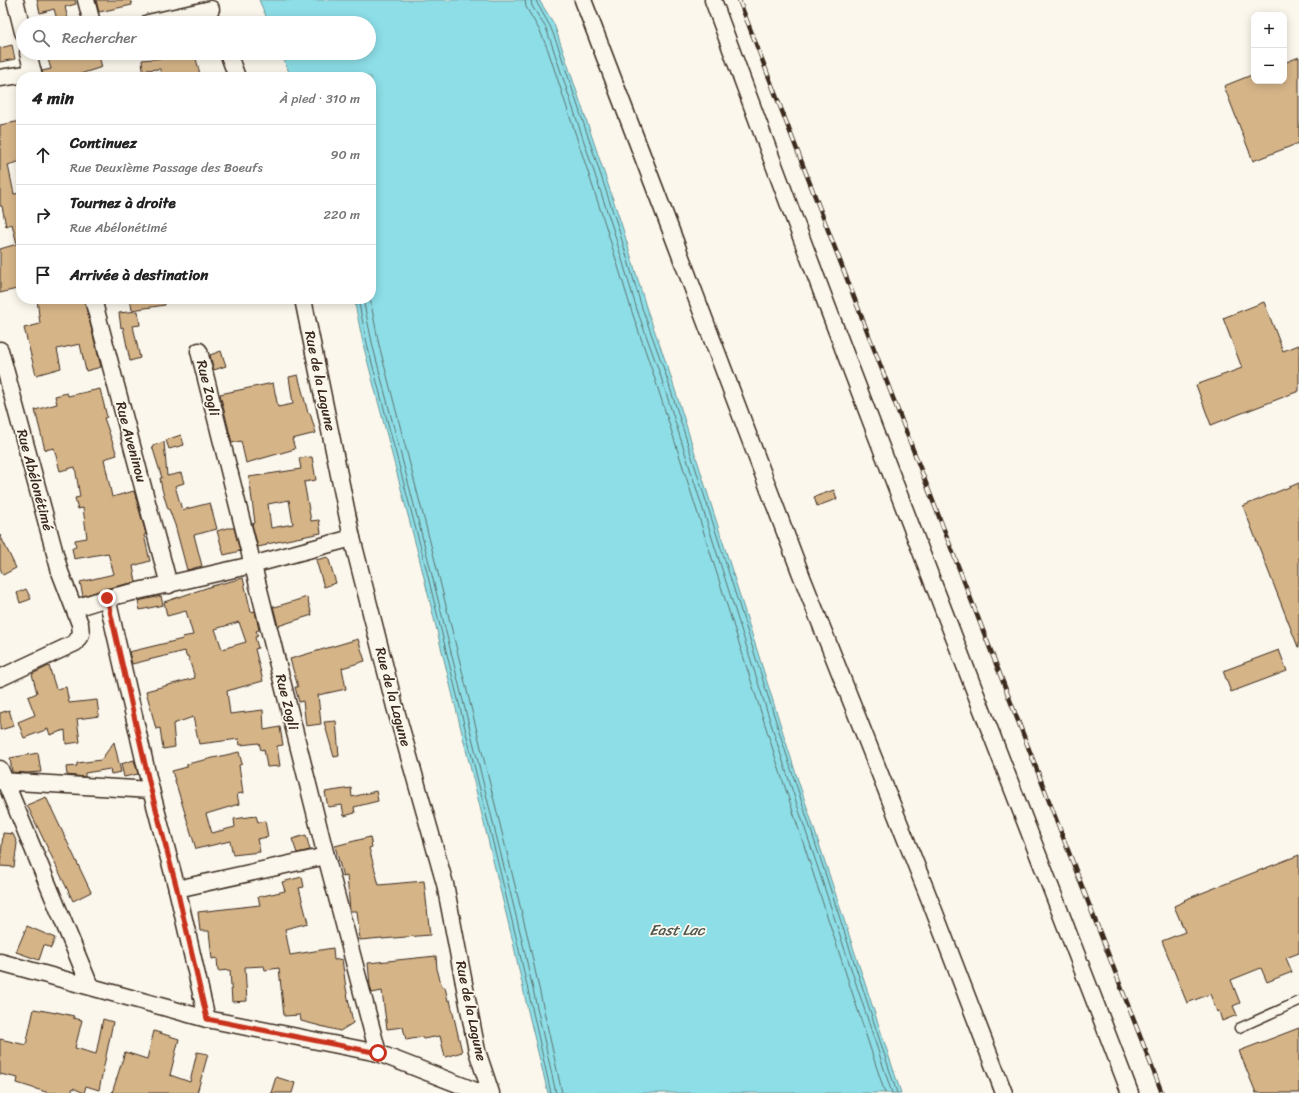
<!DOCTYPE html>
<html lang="fr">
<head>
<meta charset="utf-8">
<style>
  :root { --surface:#fff; --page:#f6f6f6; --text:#222; --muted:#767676; --line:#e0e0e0 }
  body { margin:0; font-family:Sriracha,sans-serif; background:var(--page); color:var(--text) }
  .controls { position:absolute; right:12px; top:12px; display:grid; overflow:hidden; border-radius:8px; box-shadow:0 2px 10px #0003 }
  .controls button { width:36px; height:36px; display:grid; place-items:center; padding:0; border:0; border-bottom:1px solid var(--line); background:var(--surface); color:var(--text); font:20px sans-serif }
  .stop { position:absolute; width:12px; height:12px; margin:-9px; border:3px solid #c8321e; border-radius:50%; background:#fff }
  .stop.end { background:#c8321e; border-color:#fff; box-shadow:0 1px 4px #0008 }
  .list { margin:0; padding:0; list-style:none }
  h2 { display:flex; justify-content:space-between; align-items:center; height:52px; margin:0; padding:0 16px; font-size:17px }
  h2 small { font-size:13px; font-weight:400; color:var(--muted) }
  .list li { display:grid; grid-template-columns:26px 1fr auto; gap:12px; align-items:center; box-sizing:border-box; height:60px; padding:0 16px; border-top:1px solid var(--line) }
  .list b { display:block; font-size:15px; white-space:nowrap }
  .list p { margin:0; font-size:13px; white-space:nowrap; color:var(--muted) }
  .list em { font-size:13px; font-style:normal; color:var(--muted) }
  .icon { flex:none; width:22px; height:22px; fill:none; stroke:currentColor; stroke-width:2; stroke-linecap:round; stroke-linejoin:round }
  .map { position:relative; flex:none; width:1299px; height:1093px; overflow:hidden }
  .search { position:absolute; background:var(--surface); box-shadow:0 2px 10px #0003; left:16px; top:16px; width:360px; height:44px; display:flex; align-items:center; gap:10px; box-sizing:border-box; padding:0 14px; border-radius:22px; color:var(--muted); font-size:15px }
  .panel { position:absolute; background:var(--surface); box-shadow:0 2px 10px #0003; left:16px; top:72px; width:360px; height:232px; border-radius:16px }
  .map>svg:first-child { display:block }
  .water { fill:#8ddee7; stroke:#6c9697 }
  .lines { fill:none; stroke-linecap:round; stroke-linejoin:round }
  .shore { stroke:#5c726e; stroke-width:1 }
  .building { fill:#d5b488; stroke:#3b2a1e; fill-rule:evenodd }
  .lane-casing { stroke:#3b2a1e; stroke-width:11 }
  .street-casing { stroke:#3b2a1e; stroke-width:19 }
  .lane { stroke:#fbf7ec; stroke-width:8 }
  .street { stroke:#fbf7ec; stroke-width:16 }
  .rail-casing { stroke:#3b2a1e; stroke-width:4.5 }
  .rail { stroke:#fbf7ec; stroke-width:3; stroke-dasharray:9; stroke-linecap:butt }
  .route { stroke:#c8321e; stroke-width:5 }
  .labels { text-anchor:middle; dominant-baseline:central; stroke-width:3.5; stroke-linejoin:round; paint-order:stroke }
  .street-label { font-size:14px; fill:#3b2a1e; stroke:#fbf7ec }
  .water-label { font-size:15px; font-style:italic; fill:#505750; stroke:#fbf7ec }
</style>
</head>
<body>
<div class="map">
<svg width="1299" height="1093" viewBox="0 0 1299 1093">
  <rect width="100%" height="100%" fill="#fbf7ec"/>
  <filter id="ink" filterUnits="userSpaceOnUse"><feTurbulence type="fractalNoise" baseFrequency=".025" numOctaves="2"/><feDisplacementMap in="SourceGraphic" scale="8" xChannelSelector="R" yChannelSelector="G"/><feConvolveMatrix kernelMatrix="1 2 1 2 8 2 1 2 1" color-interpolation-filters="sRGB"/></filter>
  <g filter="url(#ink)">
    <path class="water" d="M259,0H539L554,24L622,226L646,307L669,371L796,774L901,1093H548L528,1011L513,942L419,557L364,348L354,299H371V77H291L281,53H369V23H269Z"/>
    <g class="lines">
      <g class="shore">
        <path d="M525,0L526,7L540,31L548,50L607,230L632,312L654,376L782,778L885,1093"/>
        <path d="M531,0L532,6L546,28L553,48L613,229L637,310L660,374L788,777L892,1093"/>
        <path d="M536,0L537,3L550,26L558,46L618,227L642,308L665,372L793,775L897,1093"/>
        <path d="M358,299L368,348L423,556L517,941L551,1093"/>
        <path d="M363,299L373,347L427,555L522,940L556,1093"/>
        <path d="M370,299L379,345L433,553L528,938L562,1093"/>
      </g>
    </g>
    <g class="building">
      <path d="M37,0H75L76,4L65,7L69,23H58L54,9L40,13Z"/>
      <path d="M96,0H131L132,5L99,12Z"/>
      <path d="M12,45L15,59L0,62V48Z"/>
      <path d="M46,53H98L102,67L71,77H43L42,71L51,69Z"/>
      <path d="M195,55L200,74L189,77H161L160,69L143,70L142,60Z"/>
      <path d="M1299,57V143L1253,161L1224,86L1254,74V81H1284V63Z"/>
      <path d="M21,121V161L8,165L14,194L21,193V203L19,204L21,215V288L0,293V249L17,244L12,224L6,226L2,206H0V125Z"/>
      <path d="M37,299H84L101,367L86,371L80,344L57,349L61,368L36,375L24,328L40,324Z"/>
      <path d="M130,299H164L165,305L132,310Z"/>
      <path d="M1264,302L1283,351L1299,345V391L1211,425L1196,385L1242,368L1223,318Z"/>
      <path d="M138,311L140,325L133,326L140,358L130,361L123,327L121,328L119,313Z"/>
      <path d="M221,351L226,366L214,370L210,355Z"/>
      <path d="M298,375L308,413H310L316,433L292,439L295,449L246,463L241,441L232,443L220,394L273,383L278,407L293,404L289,377Z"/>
      <path d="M100,389L107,417L104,418L117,455L104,459L112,497L134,491L146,534L144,535L150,561L133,566L136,582L105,589L83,596L80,582L114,574L108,553L74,559L72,548L76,547L75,540L87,538L83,508L78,509L75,498L80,497L75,467L60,471L54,448L45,450L35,410L57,404L55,396L67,393L68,396Z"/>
      <path d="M181,435L184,445L169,449L166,440Z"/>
      <path d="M164,442L167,476L181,473L184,483L175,486L182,510L210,503L217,529L194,535L202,566L187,570L175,525L169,509H168L162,489L160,478H162L152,446Z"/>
      <path d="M312,457L316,480L304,482L311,521L319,520L321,533L267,544V545L258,547L252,524L255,523L249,477L301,469L299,458ZM289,500L293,524L271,528L268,504Z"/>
      <path d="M1299,483V647H1298L1243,506Z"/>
      <path d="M834,490L837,499L817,506L814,497Z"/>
      <path d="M227,528H234L240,551L224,555L217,531Z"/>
      <path d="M0,535L16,568L3,575L0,568Z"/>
      <path d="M328,557L336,583L324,587L316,560Z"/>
      <path d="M243,578L251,612L255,611L259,630L256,631L258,636L255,637L258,648L255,649L263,681L227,691L230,714L263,710L264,730L280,727L283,745L277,746L280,766L267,767L264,749L261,750L259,743L240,745L239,739L199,744L193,717L173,724L175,747L163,749L160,728L156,729L146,691L195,678L188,656H186L185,651L132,664L129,652L183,639L182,637L193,635L186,611L167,616L164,602L212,586ZM239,622L246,642L222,649L215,629Z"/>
      <path d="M26,589L31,599L20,603L17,593Z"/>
      <path d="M161,596L163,605L140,610L138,601Z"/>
      <path d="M307,597L312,615L278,626L273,606H275V607Z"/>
      <path d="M358,639L365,661L342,668L346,689L318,695L321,724L306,726L303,701L299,702L295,687H298L290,659Z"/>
      <path d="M1279,650L1287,671L1231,692L1223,671Z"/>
      <path d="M49,666L56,689L66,687L69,703L97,700L99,716L77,719L80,742L66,744L65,730L50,735L48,729L24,738L18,722L35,715L28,697L37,693L32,674Z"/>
      <path d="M9,710L14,726L0,730V713Z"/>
      <path d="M336,721L339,756L334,757L324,722Z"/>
      <path d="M114,742L121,772L111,774L110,769L85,773V777L67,775L66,767L77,766V763L101,760Z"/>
      <path d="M239,752L242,764L239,765L243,793L237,794L239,804L206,814L212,833L235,827L234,819L256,816L258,822L265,821L268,837L257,839L260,852L233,855L230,841L196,849L172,771L187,767V764Z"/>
      <path d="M38,753L41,772L27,773L12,772L10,758Z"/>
      <path d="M134,760L138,774L124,777L121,764Z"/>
      <path d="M351,788L352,797L376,791L378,801L354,807L355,813L344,816L342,805L328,807L325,792Z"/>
      <path d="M46,797L91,892L73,901L27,805Z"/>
      <path d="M3,833L13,834L17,843L14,867L0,866Z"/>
      <path d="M306,835L310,850L297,853L292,839Z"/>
      <path d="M370,837L372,847L369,848L379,885L424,881L430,935L382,939V938L360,940L357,911H350L347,876L343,877L335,846Z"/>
      <path d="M1299,855V953L1286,958L1292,972L1267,982L1261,968L1231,980L1240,1003L1233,1006L1237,1015L1222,1021L1219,1011L1217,1012L1210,994L1187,1003L1162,941L1185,932L1174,906L1185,901L1184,900Z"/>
      <path d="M302,877L304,887L299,888L308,923L285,929L290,955L333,948L334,960L342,959L346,988L353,1023L340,1031L301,1021L300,1015L284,1016L279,968L265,970L264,966L245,967L247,1001L232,1002L230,970L218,971L217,958L212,959L209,931H200L198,912L260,905L258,897L285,891L282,882Z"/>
      <path d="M27,926L55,938L51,948L44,945L39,960L16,952Z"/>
      <path d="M436,956L437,969L442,987H445L448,1001L450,1000L462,1052L445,1057L440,1036L423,1039L422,1037L406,1040L403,1027L387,1029L382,991L372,993L370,986L368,963Z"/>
      <path d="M34,1009L56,1013V1012L74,1016L73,1018L82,1020L75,1048L96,1054L103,1019L113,1022L99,1090L86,1086L84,1093L73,1088L71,1093H49L17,1083L18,1078L0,1074V1039L26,1045Z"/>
      <path d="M1299,1028V1093H1256L1239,1051Z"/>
      <path d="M154,1031L179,1039L170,1075L190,1082L197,1052L208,1054L197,1093H112L125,1052L147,1059Z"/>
      <path d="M276,1077L295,1083L292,1093H271Z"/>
    </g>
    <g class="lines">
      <defs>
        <path id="lane" d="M1239,1028L1299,1001"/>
        <g id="street">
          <path d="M15,0L23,32"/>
          <path d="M86,0L92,23"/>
          <path d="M583,0L673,236L802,577L931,903L1004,1093"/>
          <path d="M713,0C847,366 990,729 1130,1093"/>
          <path d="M148,23L211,9"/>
          <path d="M28,53L34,77"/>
          <path d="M228,53L237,77"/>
          <path d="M0,78L33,73"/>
          <path d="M93,299L169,585"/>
          <path d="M303,299L352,538L395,707L445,884L477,1051L491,1093"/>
          <path d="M0,350L60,572L80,624L81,634L75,643L0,678"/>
          <path d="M199,351L326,856L378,1053"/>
          <path d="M107,598L151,790L177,889L207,1019"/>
          <path d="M75,608L107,598L252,565L352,538"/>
          <path d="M0,769L90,986"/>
          <path d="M0,781L151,790"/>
          <path d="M177,889L326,856"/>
          <path d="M0,962L207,1019L378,1053L481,1093"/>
        </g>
      </defs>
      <use href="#lane" class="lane-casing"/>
      <use href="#street" class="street-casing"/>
      <use href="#lane" class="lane"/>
      <use href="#street" class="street"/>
      <defs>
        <path id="rail" d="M739,0L1162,1093"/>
      </defs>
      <use href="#rail" class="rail-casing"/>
      <use href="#rail" class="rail"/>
    </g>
  </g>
  <g class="lines" filter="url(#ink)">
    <path class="route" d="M107,598L151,790L177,889L207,1019L378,1053"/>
  </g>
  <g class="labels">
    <g class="street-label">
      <text transform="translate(320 381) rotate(78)">Rue de la Lagune</text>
      <text transform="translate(208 388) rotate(76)">Rue Zogli</text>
      <text transform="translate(131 442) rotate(75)">Rue Aveninou</text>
      <text transform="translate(35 480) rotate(75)">Rue Abélonétimé</text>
      <text transform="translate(393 697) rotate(75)">Rue de la Lagune</text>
      <text transform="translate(287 702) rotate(76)">Rue Zogli</text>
      <text transform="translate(471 1011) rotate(78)">Rue de la Lagune</text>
    </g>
    <g class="water-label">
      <text x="677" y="930">East Lac</text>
    </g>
  </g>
</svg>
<div class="controls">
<button>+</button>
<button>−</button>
</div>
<div class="stop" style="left:378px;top:1053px"></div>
<div class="stop end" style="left:107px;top:598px"></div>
<div class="search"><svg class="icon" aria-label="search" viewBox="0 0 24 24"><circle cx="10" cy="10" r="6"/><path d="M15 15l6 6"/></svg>Rechercher</div>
<section class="panel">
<h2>4 min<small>À pied · 310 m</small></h2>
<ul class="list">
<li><svg class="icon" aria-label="ahead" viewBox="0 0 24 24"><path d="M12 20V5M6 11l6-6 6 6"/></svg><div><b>Continuez</b><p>Rue Deuxième Passage des Boeufs</p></div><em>90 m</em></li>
<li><svg class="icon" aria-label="right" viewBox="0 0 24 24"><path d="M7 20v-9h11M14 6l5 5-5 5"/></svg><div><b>Tournez à droite</b><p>Rue Abélonétimé</p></div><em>220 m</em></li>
<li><svg class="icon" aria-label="arrive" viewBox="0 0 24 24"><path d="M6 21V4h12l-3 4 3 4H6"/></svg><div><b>Arrivée à destination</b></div></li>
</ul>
</section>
</div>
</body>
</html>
